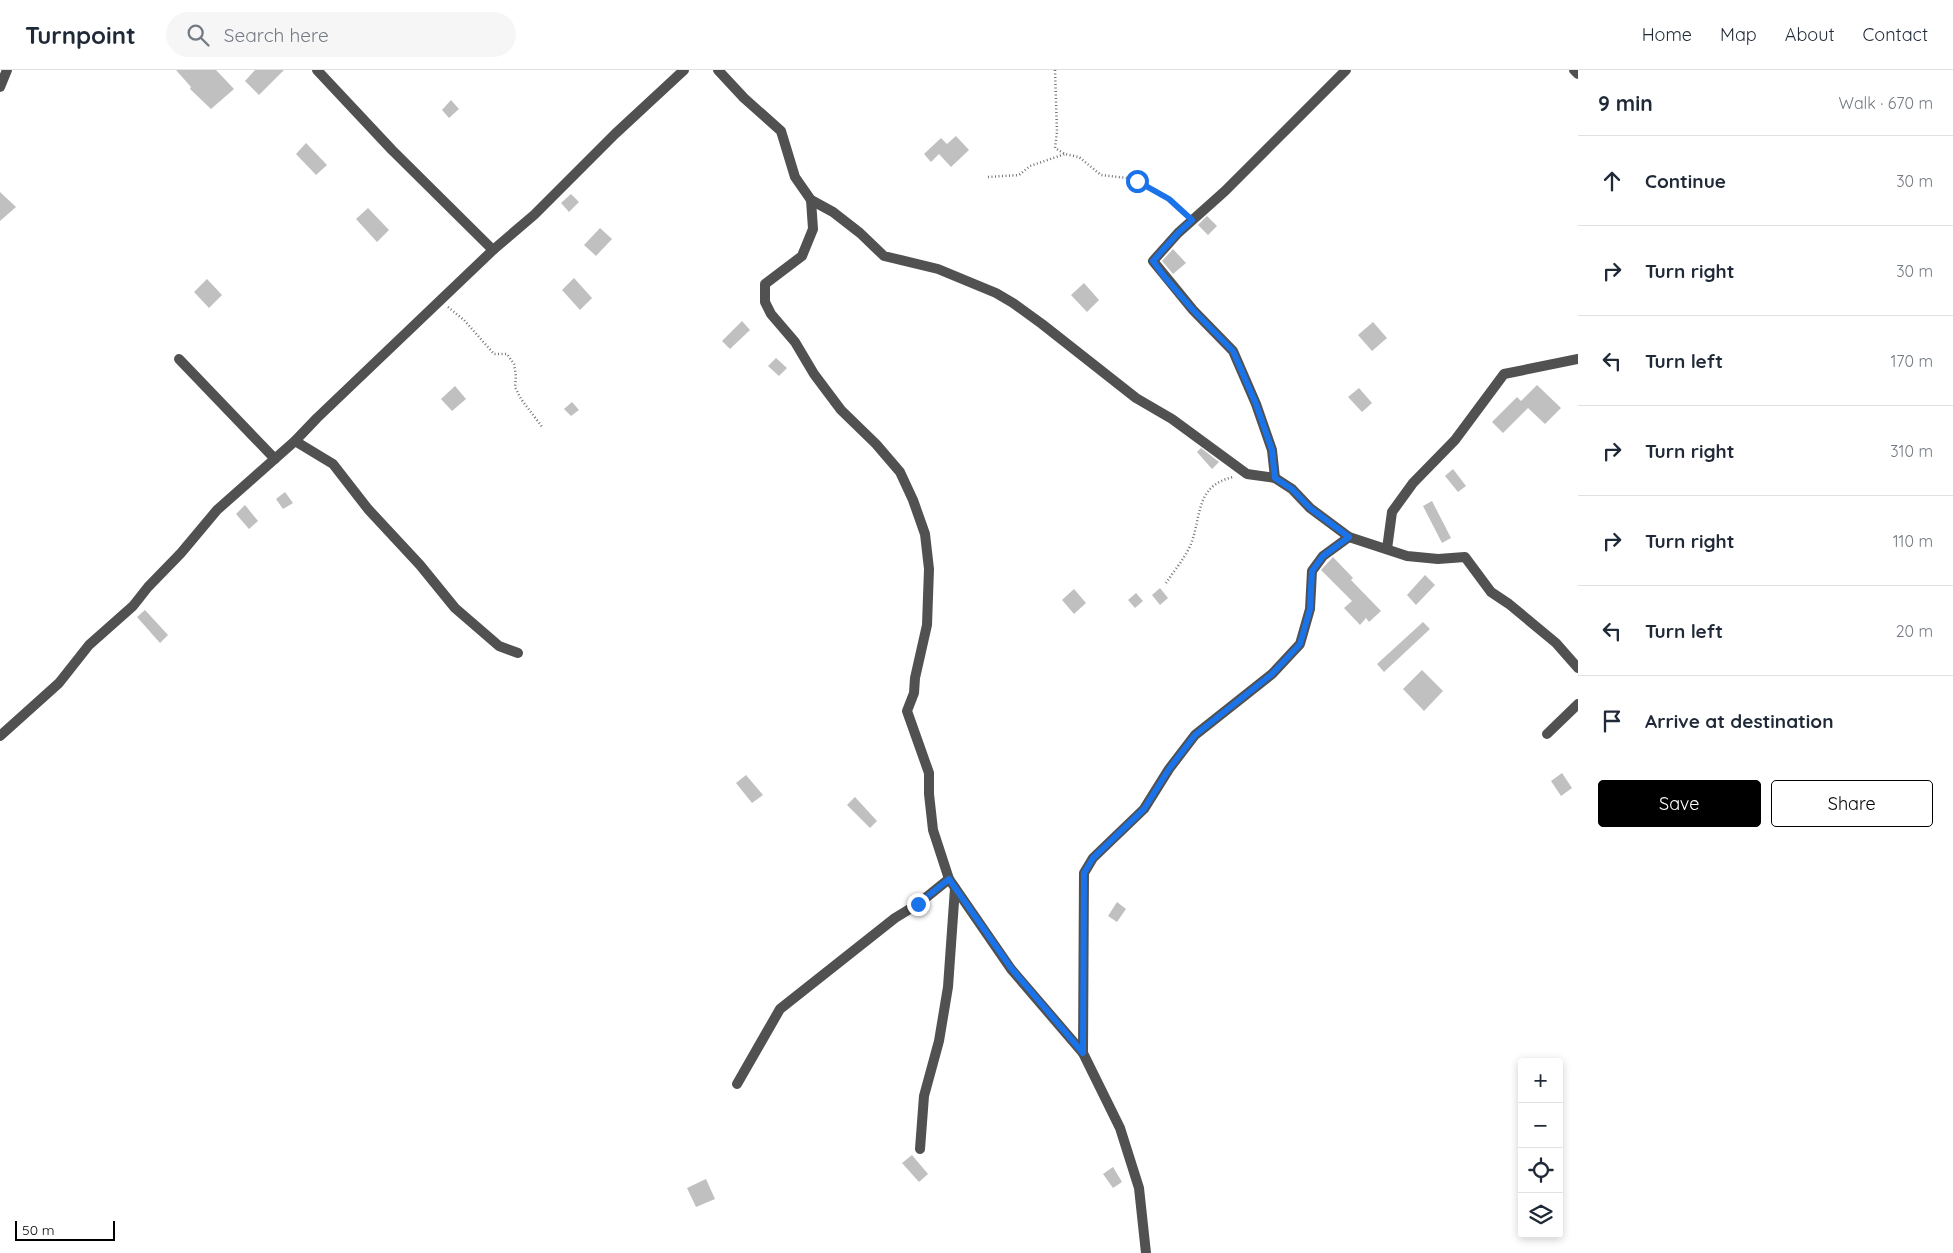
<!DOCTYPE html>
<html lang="en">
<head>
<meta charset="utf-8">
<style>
  :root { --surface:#fff; --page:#f6f6f7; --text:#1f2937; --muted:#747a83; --line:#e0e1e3; --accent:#000 }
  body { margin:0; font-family:Quicksand,sans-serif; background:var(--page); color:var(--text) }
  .controls { position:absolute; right:15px; bottom:15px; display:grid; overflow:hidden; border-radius:5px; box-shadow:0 2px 8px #0003 }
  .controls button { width:45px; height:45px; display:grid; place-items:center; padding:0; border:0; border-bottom:1px solid var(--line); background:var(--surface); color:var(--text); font:25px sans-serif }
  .scale { position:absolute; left:15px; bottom:12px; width:100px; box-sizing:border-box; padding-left:5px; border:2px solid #000; border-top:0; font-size:14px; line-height:18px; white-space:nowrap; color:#000; -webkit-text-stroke:4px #fff; paint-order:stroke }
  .stop { position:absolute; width:15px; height:15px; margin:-11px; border:4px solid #1a73e8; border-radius:50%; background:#fff }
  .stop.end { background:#1a73e8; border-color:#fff; box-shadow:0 1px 5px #0008 }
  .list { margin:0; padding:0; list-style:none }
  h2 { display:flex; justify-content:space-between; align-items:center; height:65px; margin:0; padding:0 20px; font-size:21px }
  h2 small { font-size:16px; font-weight:400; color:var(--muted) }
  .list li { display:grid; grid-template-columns:32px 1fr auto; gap:15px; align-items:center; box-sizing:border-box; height:90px; padding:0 20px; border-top:1px solid var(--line) }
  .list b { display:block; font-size:19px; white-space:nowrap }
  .list em { font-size:16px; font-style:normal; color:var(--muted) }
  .actions { display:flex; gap:10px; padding:15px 20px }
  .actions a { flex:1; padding:11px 0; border:1px solid var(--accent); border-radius:5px; text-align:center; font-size:18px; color:var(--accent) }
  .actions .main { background:var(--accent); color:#fff }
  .icon { flex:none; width:28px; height:28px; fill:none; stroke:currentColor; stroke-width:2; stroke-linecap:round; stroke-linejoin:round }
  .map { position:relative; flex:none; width:1578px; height:1183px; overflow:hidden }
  header { display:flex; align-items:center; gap:30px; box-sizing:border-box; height:70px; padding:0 25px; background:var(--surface); border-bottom:1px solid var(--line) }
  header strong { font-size:24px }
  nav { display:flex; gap:28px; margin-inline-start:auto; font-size:18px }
  .search { width:350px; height:45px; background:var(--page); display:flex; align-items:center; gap:12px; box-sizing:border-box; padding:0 18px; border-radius:28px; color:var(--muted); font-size:19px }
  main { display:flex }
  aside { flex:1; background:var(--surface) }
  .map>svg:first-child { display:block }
  .building { fill:#c0c0c0 }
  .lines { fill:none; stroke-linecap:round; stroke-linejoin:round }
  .path { stroke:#737373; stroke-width:2.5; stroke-dasharray:1 2.5; stroke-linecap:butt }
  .street { stroke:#515151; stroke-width:10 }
  .route { stroke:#1a73e8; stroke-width:6 }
</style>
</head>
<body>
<header>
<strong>Turnpoint</strong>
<div class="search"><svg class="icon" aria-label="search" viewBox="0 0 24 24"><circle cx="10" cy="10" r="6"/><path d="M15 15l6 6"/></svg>Search here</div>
<nav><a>Home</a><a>Map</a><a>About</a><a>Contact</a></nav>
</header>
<main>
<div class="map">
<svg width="1578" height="1183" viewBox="0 0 1578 1183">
  <rect width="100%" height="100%" fill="#fff"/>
  <g class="building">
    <path d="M176,0H216L234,19L211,39L190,19L191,17Z"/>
    <path d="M255,0H284L259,25L245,11Z"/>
    <path d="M451,30L459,39L449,48L442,40Z"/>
    <path d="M956,66L969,80L951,97L939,84L931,92L924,84L941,68L947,74Z"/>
    <path d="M306,73L327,95L316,105L296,84Z"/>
    <path d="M0,122L16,137L0,151Z"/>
    <path d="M571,124L579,132L569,142L561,133Z"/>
    <path d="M368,138L389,160L377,172L356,149Z"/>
    <path d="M1207,146L1217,156L1208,165L1198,155Z"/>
    <path d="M600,158L612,169L596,186L584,175Z"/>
    <path d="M1173,179L1186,193L1173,204L1162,191Z"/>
    <path d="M574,208L592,228L580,240L562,220Z"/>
    <path d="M207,209L222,225L209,238L194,222Z"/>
    <path d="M1084,213L1099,230L1087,242L1071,225Z"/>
    <path d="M742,251L750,260L730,279L722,271Z"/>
    <path d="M1373,252L1387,268L1372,281L1358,265Z"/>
    <path d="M776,288L787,298L779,306L768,296Z"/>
    <path d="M1537,315L1561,338L1545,354L1528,338L1503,363L1492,352L1517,327L1521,331Z"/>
    <path d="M455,316L466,329L452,341L441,329Z"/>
    <path d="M1359,318L1372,333L1362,342L1348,327Z"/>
    <path d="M572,332L579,340L571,346L564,339Z"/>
    <path d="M1201,378L1219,392L1212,399L1197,382Z"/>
    <path d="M1453,399L1466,416L1458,422L1445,406Z"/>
    <path d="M285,422L293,433L283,439L276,429Z"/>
    <path d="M1432,431L1451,468L1442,473L1423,436Z"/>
    <path d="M245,435L258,451L249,459L236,444Z"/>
    <path d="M1333,487L1353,508L1351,510L1381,541L1369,552L1366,548L1360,555L1344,538L1352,531L1321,500Z"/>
    <path d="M1425,505L1435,515L1416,535L1407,525Z"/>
    <path d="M1160,518L1168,528L1160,535L1152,525Z"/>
    <path d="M1074,519L1086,533L1074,544L1062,530Z"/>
    <path d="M1136,523L1143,531L1135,538L1128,530Z"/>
    <path d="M145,540L168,565L160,573L137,547Z"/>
    <path d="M1423,552L1430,559L1384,602L1377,594Z"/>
    <path d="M1422,600L1443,621L1424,641L1403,619Z"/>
    <path d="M1562,703L1572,718L1561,726L1551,711Z"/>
    <path d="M746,705L763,725L752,733L736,713Z"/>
    <path d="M855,727L877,751L870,758L847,735Z"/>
    <path d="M1117,832L1126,839L1117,852L1108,846Z"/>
    <path d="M912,1085L928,1104L919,1112L902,1093Z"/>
    <path d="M1113,1097L1122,1112L1113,1118L1103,1104Z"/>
    <path d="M706,1109L715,1129L696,1137L687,1118Z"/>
  </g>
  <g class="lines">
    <g class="path">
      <path d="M1055,0L1057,62L1055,78L1065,84L1079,87L1101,105L1127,108L1137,111L1169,129L1184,142"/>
      <path d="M988,107L1019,105L1030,96L1065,84"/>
      <path d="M448,237L464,250L494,284H507L514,294L516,306L515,317L521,329L543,358"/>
      <path d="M1166,513C1174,501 1185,488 1191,474C1202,445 1195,416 1233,407"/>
    </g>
    <g class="street">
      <path d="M317,0L392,80L493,180"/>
      <path d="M718,0L744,28L781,61L795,107L811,130L813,159L802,186L765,214V232L771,244L795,272L814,304L841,340L876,374L900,402L913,430L925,464L929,499L927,555L915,608L914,623L907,641L929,703V724L933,760L949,809L1011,899L1083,983L1120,1058L1139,1118L1146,1183"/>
      <path d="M1574,0L1578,4"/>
      <path d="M0,17L7,0"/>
      <path d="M811,130L833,142L860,163L884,186L938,199L996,223L1013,233L1042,254L1136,328L1172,349L1247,404L1275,408L1292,419L1310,438L1349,467L1407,486L1438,489L1465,487L1491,522L1509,534L1556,573L1578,598"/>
      <path d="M179,289L275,389"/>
      <path d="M295,371L333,394L368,439L420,495L455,538L499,576L518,583"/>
      <path d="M1275,408L1272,380L1256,334L1233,281L1193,240L1153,191L1178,163L1225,121L1346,0"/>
      <path d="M1387,479L1392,442L1413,413L1455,370L1504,304L1578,289"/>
      <path d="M1547,664L1578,634"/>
      <path d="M0,666L59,613L89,575L133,536L148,517L181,483L217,440L295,371L317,348L493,180L534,145L615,64L684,0"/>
      <path d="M1083,983L1084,803L1093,788L1144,739L1169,699L1195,665L1272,604L1300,574L1310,539L1312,501L1323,486L1349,467"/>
      <path d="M737,1014L780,939L895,848L918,834L949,809"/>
      <path d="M920,1079L924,1026L939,971L948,917L955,818"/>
    </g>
  </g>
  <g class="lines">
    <path class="route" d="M918,834L949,809L1011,898L1083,983L1084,803L1093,788L1144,739L1169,699L1195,665L1272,604L1300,574L1310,539L1312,501L1323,486L1349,467L1310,438L1292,419L1275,408L1272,380L1256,334L1233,281L1193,240L1163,205L1153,191L1178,163L1192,150L1169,129L1137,111"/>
  </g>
</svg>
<div class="controls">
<button>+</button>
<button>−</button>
<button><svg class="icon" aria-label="locate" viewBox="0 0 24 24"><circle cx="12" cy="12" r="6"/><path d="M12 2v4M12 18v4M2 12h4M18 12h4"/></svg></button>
<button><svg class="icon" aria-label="layers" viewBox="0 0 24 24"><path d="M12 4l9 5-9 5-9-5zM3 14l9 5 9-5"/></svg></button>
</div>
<div class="scale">50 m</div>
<div class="stop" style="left:1137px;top:111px"></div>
<div class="stop end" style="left:918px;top:834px"></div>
</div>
<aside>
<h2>9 min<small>Walk · 670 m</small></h2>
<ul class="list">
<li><svg class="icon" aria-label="ahead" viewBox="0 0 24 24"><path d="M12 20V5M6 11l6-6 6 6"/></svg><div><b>Continue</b></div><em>30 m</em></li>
<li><svg class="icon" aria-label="right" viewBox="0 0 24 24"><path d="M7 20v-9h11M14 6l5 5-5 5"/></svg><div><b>Turn right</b></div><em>30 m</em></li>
<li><svg class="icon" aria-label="left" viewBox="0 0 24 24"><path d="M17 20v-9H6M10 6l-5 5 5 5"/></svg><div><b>Turn left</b></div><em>170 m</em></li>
<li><svg class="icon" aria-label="right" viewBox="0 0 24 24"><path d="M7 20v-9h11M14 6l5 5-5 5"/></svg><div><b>Turn right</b></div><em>310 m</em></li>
<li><svg class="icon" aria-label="right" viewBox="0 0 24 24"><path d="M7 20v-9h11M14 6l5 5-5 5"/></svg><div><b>Turn right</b></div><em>110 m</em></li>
<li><svg class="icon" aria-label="left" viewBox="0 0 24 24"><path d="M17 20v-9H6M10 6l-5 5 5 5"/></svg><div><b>Turn left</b></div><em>20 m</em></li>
<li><svg class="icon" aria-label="arrive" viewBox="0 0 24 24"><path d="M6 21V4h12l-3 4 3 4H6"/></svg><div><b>Arrive at destination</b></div></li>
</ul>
<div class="actions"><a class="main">Save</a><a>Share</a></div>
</aside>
</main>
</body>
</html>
